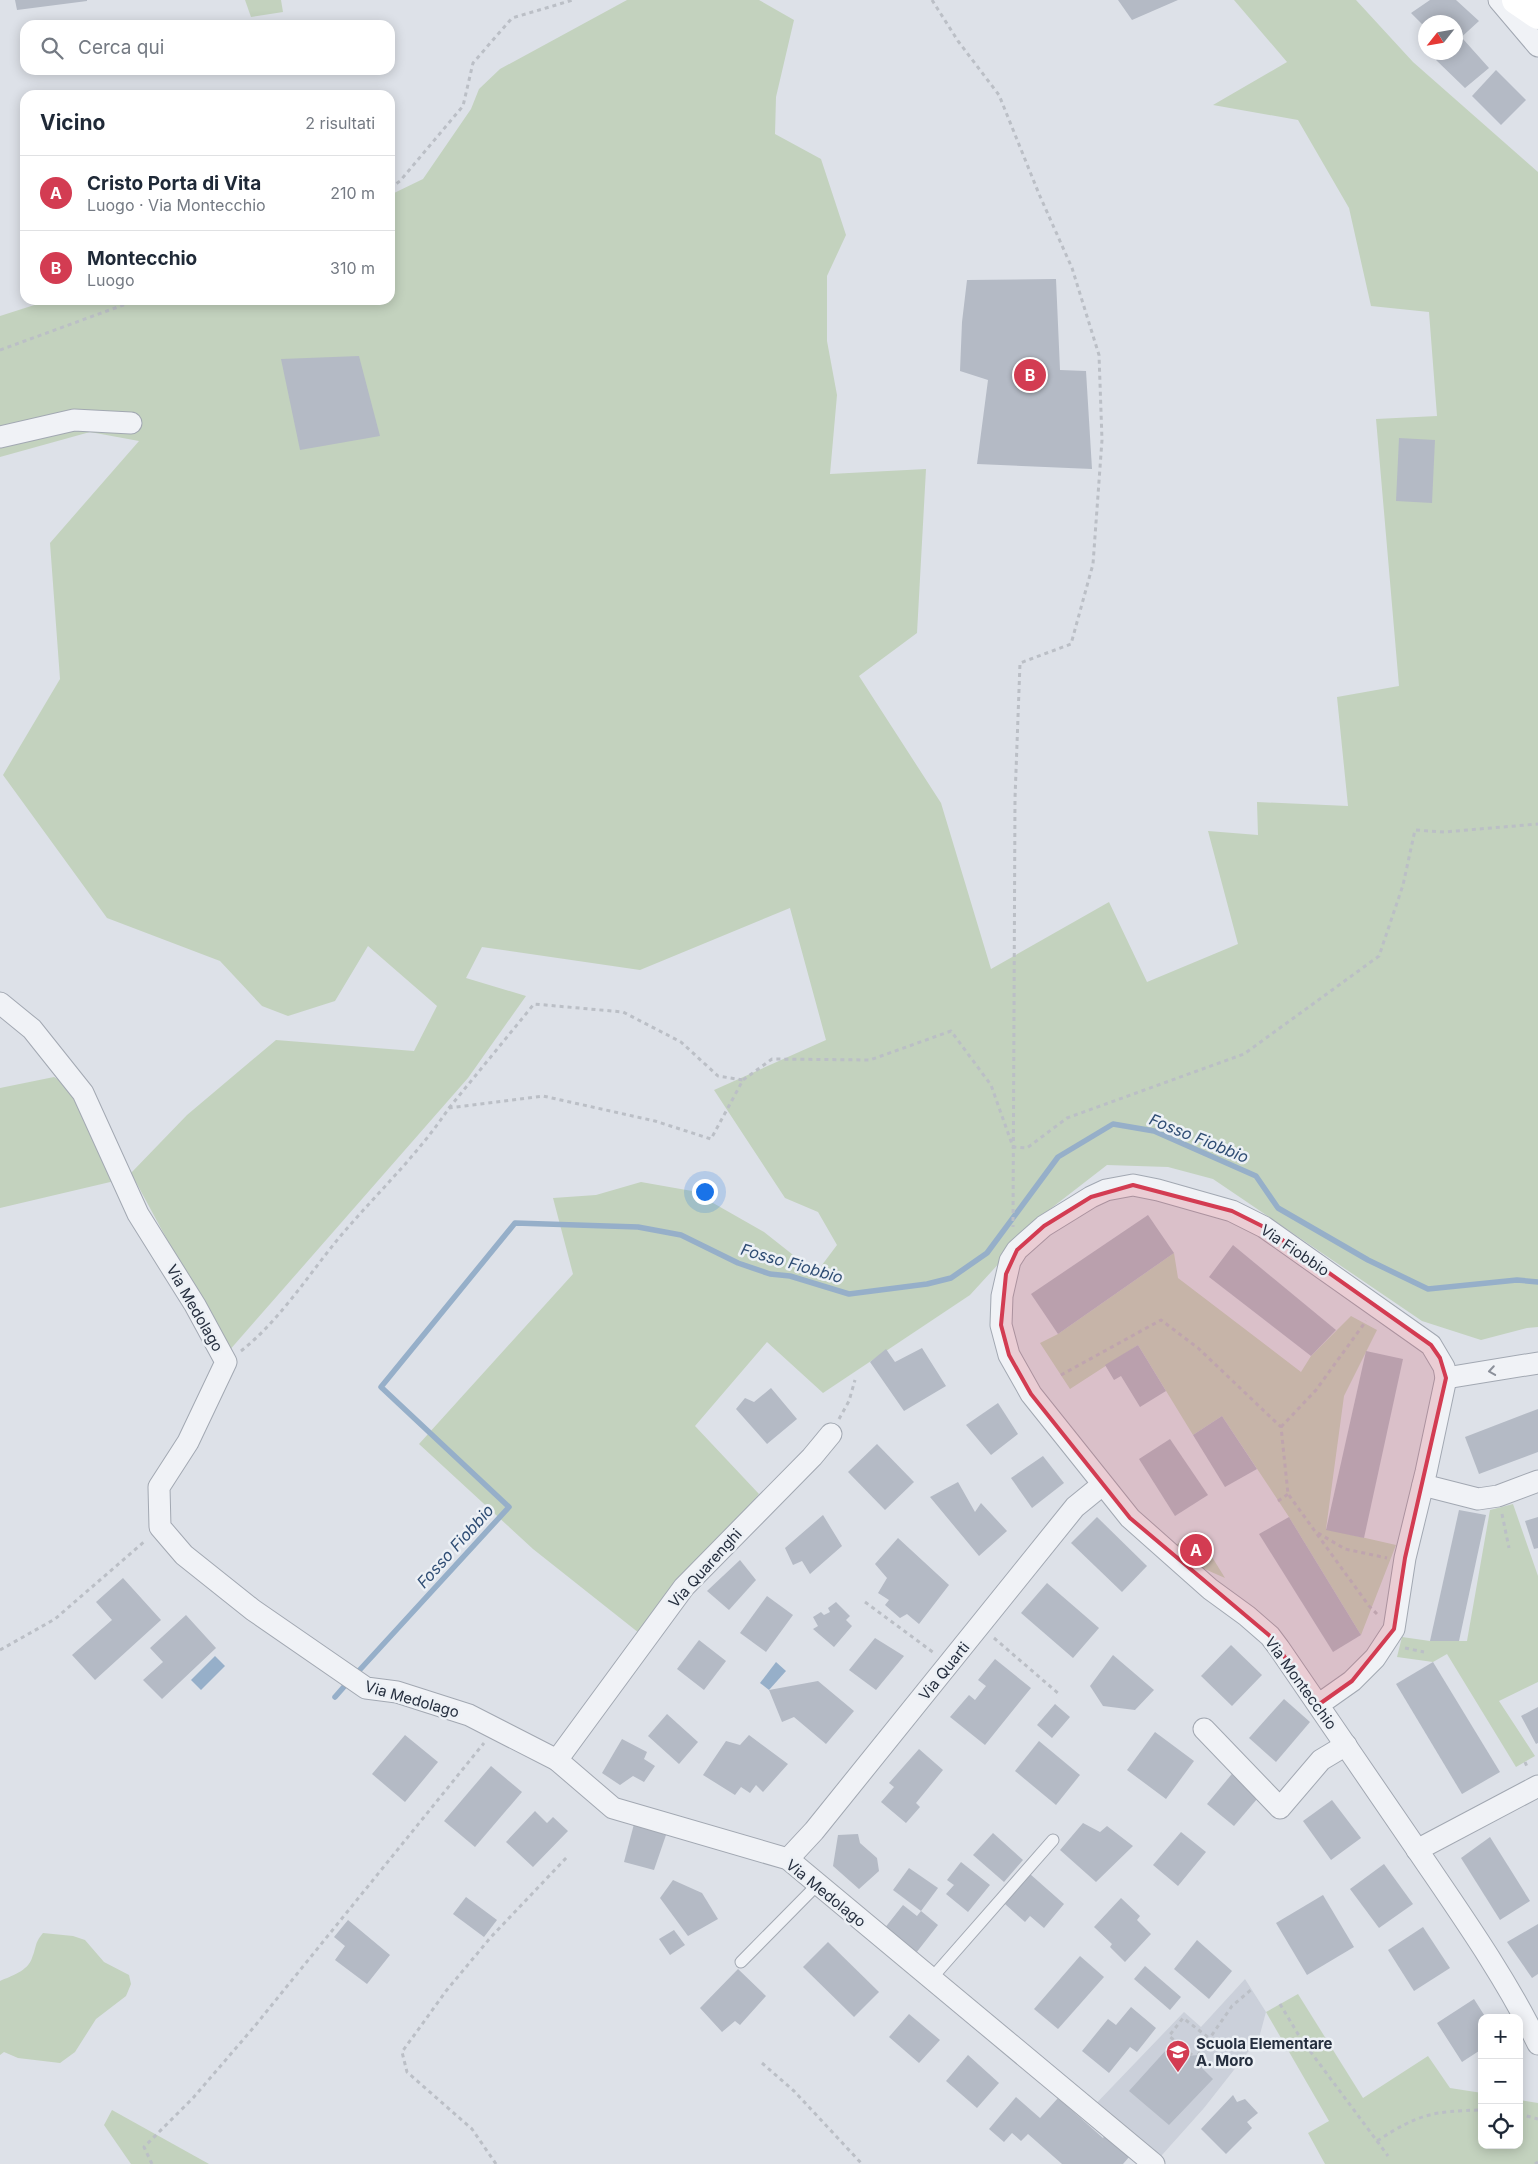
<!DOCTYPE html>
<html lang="it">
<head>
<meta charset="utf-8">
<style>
  :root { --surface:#fff; --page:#f6f6f7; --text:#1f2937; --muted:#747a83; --line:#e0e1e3; --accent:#d33c52 }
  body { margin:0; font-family:Inter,sans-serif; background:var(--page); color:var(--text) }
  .controls { position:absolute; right:15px; bottom:15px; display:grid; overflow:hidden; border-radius:10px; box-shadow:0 2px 12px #0003 }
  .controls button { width:45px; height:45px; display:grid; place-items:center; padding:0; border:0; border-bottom:1px solid var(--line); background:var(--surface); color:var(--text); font:25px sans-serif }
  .compass { position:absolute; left:1418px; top:15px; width:45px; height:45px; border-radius:50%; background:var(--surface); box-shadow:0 2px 12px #0003; rotate:239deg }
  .you { position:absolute; left:704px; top:1191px; width:18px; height:18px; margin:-12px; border:4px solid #fff; border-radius:50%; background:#1a73e8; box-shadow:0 0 0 8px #1a73e833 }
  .badge { display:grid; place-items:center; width:32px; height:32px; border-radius:50%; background:var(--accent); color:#fff; font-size:16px; font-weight:700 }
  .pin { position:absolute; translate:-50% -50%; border:2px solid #fff; box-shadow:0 1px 5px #0006 }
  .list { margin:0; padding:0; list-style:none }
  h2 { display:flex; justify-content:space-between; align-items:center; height:65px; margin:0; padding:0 20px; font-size:21px }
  h2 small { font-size:16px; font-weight:400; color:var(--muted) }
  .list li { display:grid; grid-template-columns:32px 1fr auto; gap:15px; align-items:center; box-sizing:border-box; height:75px; padding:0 20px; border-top:1px solid var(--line) }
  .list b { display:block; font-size:19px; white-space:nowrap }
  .list p { margin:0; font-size:16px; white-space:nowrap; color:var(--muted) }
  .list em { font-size:16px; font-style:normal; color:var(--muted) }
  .icon { flex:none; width:28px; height:28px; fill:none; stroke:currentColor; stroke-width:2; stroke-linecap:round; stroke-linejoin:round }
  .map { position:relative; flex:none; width:1538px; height:2164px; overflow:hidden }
  .search { position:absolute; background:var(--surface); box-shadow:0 2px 12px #0003; left:20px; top:20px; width:375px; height:55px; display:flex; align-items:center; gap:12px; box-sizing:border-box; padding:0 18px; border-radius:15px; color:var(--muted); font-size:19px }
  .panel { position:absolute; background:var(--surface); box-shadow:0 2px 12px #0003; left:20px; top:90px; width:375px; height:215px; border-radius:15px }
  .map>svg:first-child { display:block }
  .built { fill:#cbd0da }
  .green { fill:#c3d2be }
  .water { fill:#96afc9 }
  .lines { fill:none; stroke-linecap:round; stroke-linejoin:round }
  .stream { stroke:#96afc9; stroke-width:5.5 }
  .building { fill:#b4bac5 }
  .lane-casing { stroke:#a2a8b2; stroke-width:13 }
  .street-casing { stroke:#a2a8b2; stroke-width:23 }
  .path { stroke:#bbbfc6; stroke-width:3; stroke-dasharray:4 4; stroke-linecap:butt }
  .lane { stroke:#f0f2f6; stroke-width:11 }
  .street { stroke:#f0f2f6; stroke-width:21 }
  .secondary { stroke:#fff; stroke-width:28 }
  .oneway { stroke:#8b909a }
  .marked { fill:#d33c52; fill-opacity:0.2; stroke:#d33c52; stroke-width:4; stroke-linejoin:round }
  .labels { text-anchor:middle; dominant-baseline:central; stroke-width:5; stroke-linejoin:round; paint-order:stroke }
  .street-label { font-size:15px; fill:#262f3f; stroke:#ecf0f5 }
  .poi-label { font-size:15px; font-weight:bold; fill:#262f3f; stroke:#ecf0f5; text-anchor:start }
  .water-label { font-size:16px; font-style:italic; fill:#2f4d74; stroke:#ecf0f5 }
</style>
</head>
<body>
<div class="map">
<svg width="1538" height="2164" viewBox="0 0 1538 2164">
  <rect width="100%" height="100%" fill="#dde1e8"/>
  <path class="built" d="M1245,1979L1266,2012L1259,2038L1204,2108L1154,2164L1089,2111L1184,2012L1201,2027Z"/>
  <g class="green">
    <path d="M245,0H281L283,12L251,17Z"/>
    <path d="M627,0H759L794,20L776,97L775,134L821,159L846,235L827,276V341L837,395L830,474L926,469L917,633L859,676L941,803L991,969L1109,902L1147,982L1238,944L1208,831L1258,835L1257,802L1348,806L1337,697L1399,686L1376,419L1437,416L1429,312L1371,306L1349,208L1298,120L1213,105L1287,62L1234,0H1356L1413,62L1538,172V1327L1527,1328L1481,1340L1422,1321L1213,1179L1168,1167L1107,1165L1045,1213L970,1295L823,1393L767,1342L695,1426L759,1494L639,1633L533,1549L419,1444L573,1274L553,1198L596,1195L641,1182L692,1191L764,1232L816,1273L837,1245L818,1212L785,1198L714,1090L826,1040L790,908L640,970L482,947L466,978L526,996L468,1078L228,1352L131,1173L187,1115L276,1040L414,1051L437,1006L368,946L335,1001L288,1016L262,1006L220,961L107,918L3,775L60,679L50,543L139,441L90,432L0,457V316L50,300H390V195L423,179L471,109L479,89L500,69Z"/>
    <path d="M54,1077L83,1093L123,1179L0,1208V1088Z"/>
    <path d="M1174,1253L1178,1278L1301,1372L1311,1356L1351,1316L1377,1330L1344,1396L1326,1529L1396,1545L1361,1635L1289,1517L1222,1416L1193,1435L1138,1345L1070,1389L1040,1343L1058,1334Z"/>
    <path d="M1513,1504L1538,1576V1682L1499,1701L1535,1756L1516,1767L1447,1654L1433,1662L1397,1657L1402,1637L1430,1641H1467L1490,1510Z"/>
    <path d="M1196,1531L1225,1578L1166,1552Z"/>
    <path d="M43,1933L73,1936L85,1940L104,1962L129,1975L131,1984L126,1996L96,2019L75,2052L60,2063L18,2058L4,2052L0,2055V1981C11,1976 28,1971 32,1958C37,1946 34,1944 43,1933Z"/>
    <path d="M1298,1994L1363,2098L1428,2056L1450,2088L1482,2093V2145H1519V2100L1538,2103V2164H1325L1308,2133L1329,2121L1266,2012Z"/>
    <path d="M112,2110L209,2164H131L104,2125Z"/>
  </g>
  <g class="water">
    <path d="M215,1656L225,1666L201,1690L191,1680Z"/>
    <path d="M776,1662L786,1671L769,1690L760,1683Z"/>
  </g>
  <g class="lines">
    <g class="stream">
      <path d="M355,1675L509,1507L381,1387L515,1223L638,1227L681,1235L738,1263L770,1274L790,1276L849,1294L927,1284L951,1278L987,1253L1058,1157L1113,1124L1154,1131L1256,1176L1278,1208L1368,1260L1428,1289L1517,1280L1538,1282"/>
      <path d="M335,1697L349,1681"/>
    </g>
  </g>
  <g class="building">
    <path d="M15,0H87V1L17,10Z"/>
    <path d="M1118,0H1178L1132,20Z"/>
    <path d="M1430,0H1456L1479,21L1456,42V22H1426V28L1411,13Z"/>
    <path d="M1463,39L1489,68L1465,88L1436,60L1446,52H1456V45Z"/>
    <path d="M1496,70L1526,100L1501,125L1472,96Z"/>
    <path d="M1056,279L1060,370L1086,371L1092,469L977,464L988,380L960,371L962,322L967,280Z"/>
    <path d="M359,356L380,436L300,450L281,359Z"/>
    <path d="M1399,438L1435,440L1432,503L1396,501Z"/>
    <path d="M1148,1215L1174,1253L1058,1334L1031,1294Z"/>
    <path d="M1233,1245L1336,1330L1311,1356L1209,1277Z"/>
    <path d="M1138,1345L1166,1391L1140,1407L1121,1376L1114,1380L1105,1365Z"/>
    <path d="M922,1348L946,1386L904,1411L870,1362L886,1349L895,1362Z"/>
    <path d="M1366,1351L1403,1359L1364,1538L1326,1530Z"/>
    <path d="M771,1388L797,1419L767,1444L736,1409L745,1398L754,1402Z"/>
    <path d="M998,1403L1018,1434L991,1455L966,1425Z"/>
    <path d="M1538,1409V1452L1479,1474L1465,1437Z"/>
    <path d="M1222,1416L1257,1469L1225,1487L1193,1435Z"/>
    <path d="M1170,1439L1208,1495L1175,1516L1139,1459Z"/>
    <path d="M877,1444L914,1482L885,1510L848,1472Z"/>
    <path d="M1043,1456L1064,1483L1032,1508L1011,1478Z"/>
    <path d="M958,1482L975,1512L981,1503L1007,1531L979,1556L930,1497Z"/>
    <path d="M1459,1510L1486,1515L1459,1641H1430Z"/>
    <path d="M823,1515L842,1546L810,1574L802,1561L793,1565L785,1548Z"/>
    <path d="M1097,1517L1147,1566L1122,1592L1071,1543Z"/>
    <path d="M1289,1517L1361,1635L1333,1652L1259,1534Z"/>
    <path d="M1538,1517V1548L1534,1549L1525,1521Z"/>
    <path d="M898,1538L949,1585L919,1624L907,1614L900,1618L885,1605L889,1600L878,1593L887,1578L875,1564Z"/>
    <path d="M740,1560L756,1580L729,1610L707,1591Z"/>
    <path d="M123,1578L161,1620L95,1680L72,1655L112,1620L96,1602Z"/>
    <path d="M1047,1583L1099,1628L1073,1658L1021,1613Z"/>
    <path d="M767,1596L793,1615L766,1652L740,1633Z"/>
    <path d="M836,1602L850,1616L846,1620L852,1626L834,1647L813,1629L818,1626L813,1617L821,1612L824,1615L830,1612L828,1608Z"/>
    <path d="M186,1615L216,1648L162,1699L143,1680L163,1662L150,1648Z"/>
    <path d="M875,1638L904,1656L876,1690L849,1670Z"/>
    <path d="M699,1640L726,1661L704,1690L677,1669Z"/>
    <path d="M1231,1645L1262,1675L1232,1706L1201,1676Z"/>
    <path d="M1113,1655L1154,1690L1135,1710L1103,1706L1090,1686Z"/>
    <path d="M995,1659L1031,1688L985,1745L950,1717L969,1695L975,1700L986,1686L978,1680Z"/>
    <path d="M1433,1662L1500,1772L1462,1794L1396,1684Z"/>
    <path d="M818,1681L854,1711L826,1744L794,1717L782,1722L769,1690Z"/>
    <path d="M1284,1699L1310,1722L1276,1762L1249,1738Z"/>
    <path d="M1055,1704L1070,1717L1052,1738L1037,1725Z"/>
    <path d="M1538,1707V1743L1536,1744L1521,1716Z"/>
    <path d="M667,1714L698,1742L679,1764L648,1736Z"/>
    <path d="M1155,1732L1194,1761L1166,1799L1127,1770Z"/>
    <path d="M405,1735L438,1762L405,1802L372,1774Z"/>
    <path d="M749,1735L788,1764L763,1792L756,1785L750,1793L741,1787L735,1795L703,1775L726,1741L740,1745Z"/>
    <path d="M622,1739L647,1752L644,1759L655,1766L644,1782L633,1776L620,1785L602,1773Z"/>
    <path d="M1039,1741L1080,1775L1056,1805L1015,1771Z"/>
    <path d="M919,1749L943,1770L916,1803L920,1807L906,1823L881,1802L894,1787L889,1783Z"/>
    <path d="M491,1766L522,1792L475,1847L444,1821Z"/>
    <path d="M1236,1769L1263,1792L1234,1826L1207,1804Z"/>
    <path d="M1332,1800L1361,1838L1331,1860L1303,1821Z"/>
    <path d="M535,1811L547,1823L553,1817L568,1831L533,1867L506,1842Z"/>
    <path d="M1083,1823L1100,1832L1107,1826L1133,1846L1096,1882L1060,1850Z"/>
    <path d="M634,1824L666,1835L654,1870L624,1862Z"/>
    <path d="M1181,1832L1206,1852L1178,1886L1153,1865Z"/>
    <path d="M993,1833L1023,1860L1004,1882L973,1855Z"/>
    <path d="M858,1834L860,1843L877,1858L879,1871L859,1889L833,1866L838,1835Z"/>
    <path d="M1490,1837L1530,1901L1500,1920L1461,1858Z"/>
    <path d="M961,1862L990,1885L968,1912L946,1894L954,1885L947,1880Z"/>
    <path d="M1384,1864L1413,1904L1379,1928L1350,1889Z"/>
    <path d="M909,1868L938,1888L921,1911L893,1890Z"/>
    <path d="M1030,1874L1064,1904L1044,1928L1030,1916L1025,1922L1005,1904Z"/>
    <path d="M673,1880L702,1893L718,1919L688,1936L660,1898Z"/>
    <path d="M1323,1895L1354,1947L1307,1975L1276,1923Z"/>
    <path d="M466,1897L497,1920L484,1937L453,1914Z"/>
    <path d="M1121,1898L1140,1916L1137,1920L1151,1934L1125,1962L1110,1947L1112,1944L1094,1927Z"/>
    <path d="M903,1905L917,1916L921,1911L938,1925L916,1953L884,1929Z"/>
    <path d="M348,1920L390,1955L367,1984L335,1960L345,1946L334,1937Z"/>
    <path d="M1538,1924V1974L1532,1978L1507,1942Z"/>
    <path d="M1423,1927L1450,1968L1414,1991L1388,1950Z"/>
    <path d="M674,1930L685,1945L670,1955L659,1939Z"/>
    <path d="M1197,1940L1232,1971L1209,1999L1174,1969Z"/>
    <path d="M828,1942L879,1992L854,2017L803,1967Z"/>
    <path d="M1080,1956L1104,1977L1058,2029L1034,2009Z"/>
    <path d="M1145,1966L1181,1997L1170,2010L1134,1979Z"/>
    <path d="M738,1969L766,1996L740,2025L735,2021L722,2032L700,2008Z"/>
    <path d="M1474,1999L1486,2018H1482V2049L1462,2062L1437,2023Z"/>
    <path d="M1131,2007L1156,2028L1137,2052L1130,2047L1109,2073L1082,2051L1108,2019L1116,2025Z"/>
    <path d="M909,2014L940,2040L919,2063L889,2037Z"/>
    <path d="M1167,2049L1180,2061L1188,2056L1198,2055L1202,2068L1213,2079L1169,2125L1129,2091Z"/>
    <path d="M968,2055L999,2083L977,2108L946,2081Z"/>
    <path d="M1233,2095L1237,2102L1245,2099L1258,2113L1247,2122L1252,2128L1226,2154L1201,2129Z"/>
    <path d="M1016,2097L1040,2118L1058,2098L1103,2138L1105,2135L1130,2156L1123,2164H1062L1028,2134L1021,2141L1012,2133L1004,2142L989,2129Z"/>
  </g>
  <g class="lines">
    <defs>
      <g id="lane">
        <path d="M741,1962L818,1884"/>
        <path d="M931,1979L1053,1840"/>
      </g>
      <g id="street">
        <path d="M1499,0L1538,46"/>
        <path d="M0,437L74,420L131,423"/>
        <path d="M0,1003L32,1029L83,1093L138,1214L195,1305L226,1362L188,1442L159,1487L160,1527L184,1555L253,1610L366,1688L397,1692L469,1715L557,1760L613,1808L788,1859L1154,2164"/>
        <path d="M1446,1378L1538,1363"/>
        <path d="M1423,1485L1478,1499L1498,1496L1538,1481"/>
        <path d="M1318,1705L1352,1681L1375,1658L1394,1629L1405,1558L1426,1472L1446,1378L1444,1367L1431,1345L1264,1227L1232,1211L1158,1190L1133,1185L1106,1190L1091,1197L1044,1226L1017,1250L1010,1261L1002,1296L1001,1325L1009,1355L1031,1394L1130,1518L1210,1589L1247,1616L1270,1636L1279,1648C1325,1716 1372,1783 1418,1851C1460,1913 1505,1976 1538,2044"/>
        <path d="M1204,1729L1280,1808L1321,1760L1346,1745"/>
        <path d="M557,1760L684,1587L812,1457L831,1434"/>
        <path d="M1417,1850L1538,1786"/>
        <path d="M788,1859L814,1831L1075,1507L1102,1485"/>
      </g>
    </defs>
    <use href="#lane" class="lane-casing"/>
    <use href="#street" class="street-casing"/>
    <g class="path">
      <path d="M932,0L958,41L999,95L1039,194L1072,268L1099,355L1102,440L1093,564L1071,644L1020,663L1015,798L1013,1227"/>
      <path d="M390,188L400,181L463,106L473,63L512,18L573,0"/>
      <path d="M0,350L137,300"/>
      <path d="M449,1108L534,1004L623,1012L681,1042L718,1076L743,1080"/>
      <path d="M241,1351C279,1321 307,1277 338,1239C375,1195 417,1156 449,1108L543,1096L655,1121L711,1139L743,1080L772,1059L870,1060L951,1031L991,1085L1013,1147L1027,1148L1067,1118L1244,1054L1379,956L1403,885L1415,830L1444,832L1538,824"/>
      <path d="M1061,1375L1161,1320L1198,1348L1281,1427L1288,1494L1369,1606L1377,1614"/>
      <path d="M839,1419L849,1401L855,1380"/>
      <path d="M1281,1427L1316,1390L1366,1321"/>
      <path d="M1278,1501L1288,1494"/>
      <path d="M1502,1514L1509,1548"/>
      <path d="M1318,1533L1345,1549L1387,1558"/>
      <path d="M865,1602L934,1653"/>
      <path d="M994,1638L1059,1694"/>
      <path d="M1405,1648L1424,1652"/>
      <path d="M0,1650L55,1619L145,1541"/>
      <path d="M1525,1762L1528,1769"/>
      <path d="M1280,2004L1301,2039L1377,2141C1418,2114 1433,2111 1482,2110"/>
      <path d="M1192,2055L1169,2036L1183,2018L1209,2038"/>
      <path d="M1198,2055L1232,2006L1252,1989"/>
      <path d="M762,2063L794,2091L862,2164"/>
      <path d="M1519,2114L1538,2119"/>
      <path d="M1377,2141L1388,2156"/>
      <path d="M152,2164L144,2147L193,2098L254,2027L484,1743"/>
      <path d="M496,2164L472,2129L407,2072L402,2052L446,1991L491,1937L568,1856"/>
      <path d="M1535,2164L1538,2162"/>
    </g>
    <use href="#lane" class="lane"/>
    <use href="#street" class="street"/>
    <path class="secondary" d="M1516,0L1538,15"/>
  </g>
  <defs><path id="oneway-chevron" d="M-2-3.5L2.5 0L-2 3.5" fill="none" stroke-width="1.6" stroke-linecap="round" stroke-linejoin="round" transform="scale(1.25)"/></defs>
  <use class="oneway" href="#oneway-chevron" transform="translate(1492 1371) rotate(171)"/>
  <path class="marked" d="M1133,1185L1232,1211L1264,1227L1431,1345L1440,1358L1446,1378L1405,1558L1394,1629L1352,1681L1318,1705L1270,1636L1130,1518L1031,1394L1009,1355L1001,1325L1006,1274L1017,1250L1044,1226L1091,1197Z"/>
  <defs>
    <symbol id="school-pin" viewBox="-11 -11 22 30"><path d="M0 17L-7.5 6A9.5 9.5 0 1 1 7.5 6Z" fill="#d33c52" stroke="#ecf0f5"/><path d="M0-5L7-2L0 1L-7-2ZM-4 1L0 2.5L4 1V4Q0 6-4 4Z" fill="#fff"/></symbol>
  </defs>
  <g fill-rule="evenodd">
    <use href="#school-pin" x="1164" y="2038" width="28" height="38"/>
  </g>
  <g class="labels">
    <g class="street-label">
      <text transform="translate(1295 1250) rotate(34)">Via Fiobbio</text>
      <text transform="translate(195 1308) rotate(60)">Via Medolago</text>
      <text transform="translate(705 1568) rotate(-48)">Via Quarenghi</text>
      <text transform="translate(944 1671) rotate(-51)">Via Quarti</text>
      <text transform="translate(1301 1683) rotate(54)">Via Montecchio</text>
      <text transform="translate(412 1699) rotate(16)">Via Medolago</text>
      <text transform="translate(826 1893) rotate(39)">Via Medolago</text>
    </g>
    <g class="poi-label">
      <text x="1196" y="2043">Scuola Elementare<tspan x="1196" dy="17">A. Moro</tspan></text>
    </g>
    <g class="water-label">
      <text transform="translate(1199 1138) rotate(22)">Fosso Fiobbio</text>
      <text transform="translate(792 1263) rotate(16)">Fosso Fiobbio</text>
      <text transform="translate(455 1546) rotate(-48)">Fosso Fiobbio</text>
    </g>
  </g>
</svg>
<div class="controls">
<button>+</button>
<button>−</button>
<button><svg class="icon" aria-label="locate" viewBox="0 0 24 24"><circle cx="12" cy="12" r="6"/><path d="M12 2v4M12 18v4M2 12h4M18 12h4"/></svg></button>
</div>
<svg class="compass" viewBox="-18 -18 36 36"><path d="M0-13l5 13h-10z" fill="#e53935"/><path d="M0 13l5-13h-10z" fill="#747a83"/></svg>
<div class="you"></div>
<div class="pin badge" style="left:1196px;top:1550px">A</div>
<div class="pin badge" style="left:1030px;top:375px">B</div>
<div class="search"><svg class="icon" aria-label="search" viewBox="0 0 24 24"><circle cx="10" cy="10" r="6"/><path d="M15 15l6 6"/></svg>Cerca qui</div>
<section class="panel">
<h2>Vicino<small>2 risultati</small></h2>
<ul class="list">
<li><span class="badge">A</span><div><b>Cristo Porta di Vita</b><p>Luogo · Via Montecchio</p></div><em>210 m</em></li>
<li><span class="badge">B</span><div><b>Montecchio</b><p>Luogo</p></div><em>310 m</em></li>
</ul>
</section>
</div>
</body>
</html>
